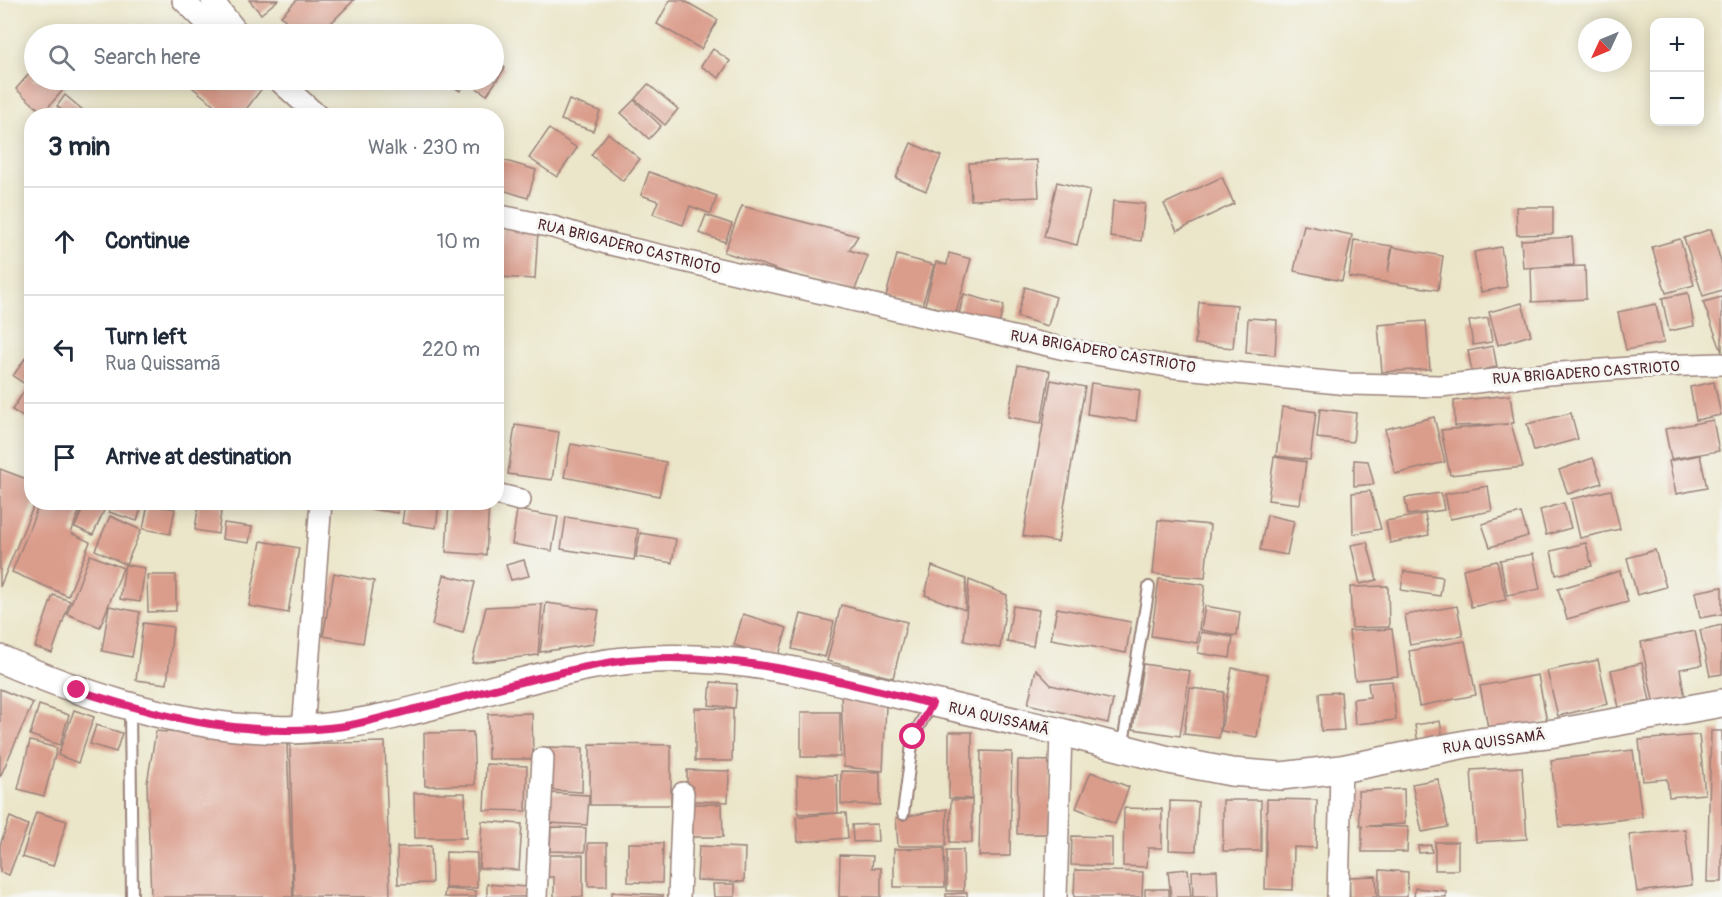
<!DOCTYPE html>
<html lang="en">
<head>
<meta charset="utf-8">
<style>
  :root { --surface:#fff; --page:#f6f6f7; --text:#1f2937; --muted:#747a83; --line:#e0e1e3 }
  body { margin:0; font-family:Pangolin,sans-serif; background:var(--page); color:var(--text) }
  .controls { position:absolute; right:18px; top:18px; display:grid; overflow:hidden; border-radius:12px; box-shadow:0 3px 15px #0003 }
  .controls button { width:54px; height:54px; display:grid; place-items:center; padding:0; border:0; border-bottom:2px solid var(--line); background:var(--surface); color:var(--text); font:30px sans-serif }
  .compass { position:absolute; left:1578px; top:18px; width:54px; height:54px; border-radius:50%; background:var(--surface); box-shadow:0 3px 15px #0003; rotate:226deg }
  .stop { position:absolute; width:18px; height:18px; margin:-14px; border:4px solid #db2777; border-radius:50%; background:#fff }
  .stop.end { background:#db2777; border-color:#fff; box-shadow:0 2px 6px #0008 }
  .list { margin:0; padding:0; list-style:none }
  h2 { display:flex; justify-content:space-between; align-items:center; height:78px; margin:0; padding:0 24px; font-size:26px }
  h2 small { font-size:20px; font-weight:400; color:var(--muted) }
  .list li { display:grid; grid-template-columns:39px 1fr auto; gap:18px; align-items:center; box-sizing:border-box; height:108px; padding:0 24px; border-top:2px solid var(--line) }
  .list b { display:block; font-size:22px; white-space:nowrap }
  .list p { margin:0; font-size:20px; white-space:nowrap; color:var(--muted) }
  .list em { font-size:20px; font-style:normal; color:var(--muted) }
  .icon { flex:none; width:33px; height:33px; fill:none; stroke:currentColor; stroke-width:2; stroke-linecap:round; stroke-linejoin:round }
  .map { position:relative; flex:none; width:1722px; height:897px; overflow:hidden }
  .search { position:absolute; background:var(--surface); box-shadow:0 3px 15px #0003; left:24px; top:24px; width:480px; height:66px; display:flex; align-items:center; gap:15px; box-sizing:border-box; padding:0 21px; border-radius:33px; color:var(--muted); font-size:22px }
  .panel { position:absolute; background:var(--surface); box-shadow:0 3px 15px #0003; left:24px; top:108px; width:480px; height:402px; border-radius:24px }
  .map>svg:first-child { display:block }
  .building { fill:#da9c8b }
  .lines { fill:none; stroke-linecap:round; stroke-linejoin:round }
  .service-casing { stroke:#9a827a; stroke-width:14 }
  .minor-casing { stroke:#9a827a; stroke-width:24 }
  .tertiary-casing { stroke:#9a827a; stroke-width:30 }
  .service { stroke:#fff; stroke-width:10 }
  .minor { stroke:#fff; stroke-width:21 }
  .tertiary { stroke:#fff; stroke-width:27 }
  .route { stroke:#db2777; stroke-width:8 }
  .labels { text-anchor:middle; dominant-baseline:central; stroke-width:6; stroke-linejoin:round; paint-order:stroke }
  .street-label { font-size:15px; fill:#4a1f2b; stroke:#f6f6f2 }
</style>
</head>
<body>
<div class="map">
<svg width="1722" height="897" viewBox="0 0 1722 897">
  <rect width="100%" height="100%" fill="#f6f6f2"/>
  <filter id="ink" filterUnits="userSpaceOnUse"><feTurbulence type="fractalNoise" baseFrequency=".0167" numOctaves="2"/><feDisplacementMap in="SourceGraphic" scale="12" xChannelSelector="R" yChannelSelector="G"/><feConvolveMatrix kernelMatrix="1 2 1 2 8 2 1 2 1" color-interpolation-filters="sRGB"/></filter>
  <filter id="wash" filterUnits="userSpaceOnUse"><feTurbulence type="fractalNoise" baseFrequency=".008" numOctaves="4" result="noise"/><feDisplacementMap in="SourceGraphic" scale="24" xChannelSelector="R" yChannelSelector="G"/><feGaussianBlur stdDeviation="1.35" result="paint"/><feColorMatrix in="noise" values="0 0 0 0 0 0 0 0 0 0 0 0 0 0 0 0 0 1.4 0 .05"/><feComposite in="paint" operator="in"/></filter>
  <g filter="url(#wash)">
    <rect width="100%" height="100%" fill="#ebe6c9"/>
    <g id="blocks">
      <g class="building">
        <path d="M249,0H278L261,14Z"/>
        <path d="M297,0H354L320,34H300L281,16Z"/>
        <path d="M670,0H683L718,20L701,49L657,24Z"/>
        <path d="M183,26L193,34H175Z"/>
        <path d="M713,49L730,61L719,78L701,66Z"/>
        <path d="M494,60L505,68L487,95L469,83L471,80H494Z"/>
        <path d="M34,68V80H65L69,83L43,113L16,89Z"/>
        <path d="M200,80H253L263,87L241,116H228L193,88Z"/>
        <path d="M443,80H468L460,91Z"/>
        <path d="M648,84L678,109L665,125L635,99Z"/>
        <path d="M65,95L90,116H69L57,106Z"/>
        <path d="M569,100L600,111L593,131L561,120Z"/>
        <path d="M634,100L661,126L649,139L621,113Z"/>
        <path d="M549,129L577,148L557,177L529,158Z"/>
        <path d="M608,133L640,159L623,181L591,155Z"/>
        <path d="M911,143L941,156L926,191L896,178Z"/>
        <path d="M496,158L536,170L528,198L496,188Z"/>
        <path d="M1037,160L1039,197L971,200L969,163Z"/>
        <path d="M649,172L717,196L711,214L690,206L683,225L653,214L658,201L641,195Z"/>
        <path d="M1222,177L1234,204L1177,231L1164,204Z"/>
        <path d="M1057,182L1090,190L1077,245L1044,237Z"/>
        <path d="M1113,201L1145,204L1141,241L1110,237Z"/>
        <path d="M742,206L858,236L849,250L868,256L854,292L826,286L724,252Z"/>
        <path d="M1516,207H1553V234L1517,235Z"/>
        <path d="M706,215L732,224L725,242L699,233Z"/>
        <path d="M1304,225L1352,235L1342,281L1294,271Z"/>
        <path d="M502,228L538,231L535,279L498,277Z"/>
        <path d="M1711,229L1722,265V290L1703,296L1684,238Z"/>
        <path d="M1572,237L1574,265L1523,268L1521,240Z"/>
        <path d="M1680,239L1694,285L1666,293L1652,247Z"/>
        <path d="M1354,240L1392,246L1388,272L1393,247L1443,256L1438,290L1349,277Z"/>
        <path d="M1501,247L1507,287L1481,292L1474,252Z"/>
        <path d="M949,253L971,259L956,313L925,305L936,262L947,265Z"/>
        <path d="M897,255L934,265L922,306L886,296Z"/>
        <path d="M1585,266L1586,299L1532,302L1531,268Z"/>
        <path d="M1025,287L1056,297L1048,326L1017,317Z"/>
        <path d="M1688,293L1694,326L1669,331L1662,298Z"/>
        <path d="M964,294L1004,305L998,328L958,317Z"/>
        <path d="M1722,297V352L1703,302Z"/>
        <path d="M1199,302L1237,305L1233,348L1195,344Z"/>
        <path d="M1522,303L1531,335L1498,345L1489,312Z"/>
        <path d="M1656,304L1664,343L1626,350L1618,312Z"/>
        <path d="M1248,318L1277,320L1275,355L1246,353Z"/>
        <path d="M1488,318L1492,342L1473,345L1469,321Z"/>
        <path d="M1426,321L1430,369L1382,372L1378,325Z"/>
        <path d="M1493,346L1497,367L1472,372L1468,351Z"/>
        <path d="M26,357L32,361V375L25,384L13,376Z"/>
        <path d="M1018,365L1050,371L1041,423L1008,417Z"/>
        <path d="M32,379V415L28,420L12,410Z"/>
        <path d="M1051,380L1085,387L1058,542L1023,536Z"/>
        <path d="M1714,382L1721,415L1696,420L1690,387Z"/>
        <path d="M1091,383L1140,390L1136,421L1087,414Z"/>
        <path d="M1510,395L1514,423H1511L1523,467L1450,475L1441,430L1508,424L1455,426L1454,401Z"/>
        <path d="M1282,407L1316,412L1310,460L1276,456Z"/>
        <path d="M1320,409L1356,413L1353,442L1317,438Z"/>
        <path d="M1571,413L1578,439L1534,451L1527,424Z"/>
        <path d="M1434,417L1445,462L1395,474L1385,429Z"/>
        <path d="M1713,420L1719,451L1671,459L1665,429Z"/>
        <path d="M515,425L559,432L552,480L508,474Z"/>
        <path d="M571,444L666,462L659,496L564,477Z"/>
        <path d="M1700,455L1707,488L1676,494L1669,461Z"/>
        <path d="M1274,457L1306,462L1300,504L1268,500Z"/>
        <path d="M1593,458L1602,483L1568,494L1559,470Z"/>
        <path d="M1354,460L1368,461L1374,484L1354,486Z"/>
        <path d="M0,469L32,481V502H35L0,587Z"/>
        <path d="M1488,486L1492,511L1450,519L1445,494Z"/>
        <path d="M1611,490L1620,529L1580,538L1571,499Z"/>
        <path d="M1370,491L1381,529L1353,534L1352,493Z"/>
        <path d="M1441,493L1444,510L1408,515L1405,498Z"/>
        <path d="M40,502H83L71,533L90,542L68,596L12,572Z"/>
        <path d="M86,502H93L105,508L93,535L75,527Z"/>
        <path d="M112,502H143L137,521L109,512Z"/>
        <path d="M199,502L222,505L218,534L195,530Z"/>
        <path d="M349,502H399L398,513L349,506Z"/>
        <path d="M405,502H439L436,528L402,523Z"/>
        <path d="M449,502L489,503L486,555L446,552Z"/>
        <path d="M1564,503L1571,528L1546,535L1540,510Z"/>
        <path d="M148,504L175,509L170,534L143,529Z"/>
        <path d="M517,510L558,517L552,551L512,544Z"/>
        <path d="M1521,513L1528,536L1490,547L1482,524Z"/>
        <path d="M1425,514L1429,535L1390,543L1386,521Z"/>
        <path d="M1267,515L1294,521L1287,555L1260,550Z"/>
        <path d="M110,516L141,530L126,565L145,568L140,602L120,599L125,564L95,550Z"/>
        <path d="M566,517L638,529L634,560L561,549Z"/>
        <path d="M1158,520L1210,525L1205,578L1153,574Z"/>
        <path d="M224,523L252,527L249,543L222,539Z"/>
        <path d="M640,533L676,539L672,563L636,557Z"/>
        <path d="M261,541L299,548L288,613L249,606Z"/>
        <path d="M1367,542L1377,580L1360,584L1351,545Z"/>
        <path d="M1586,543L1592,566L1556,575L1551,551Z"/>
        <path d="M1655,550L1666,587L1637,595L1627,558Z"/>
        <path d="M1533,554L1540,589L1507,595L1500,560Z"/>
        <path d="M90,555L123,568L100,627L67,614Z"/>
        <path d="M524,560L529,576L511,580L506,565Z"/>
        <path d="M1497,561L1506,600L1471,607L1463,569Z"/>
        <path d="M932,566L966,579L965,610L925,595Z"/>
        <path d="M1404,571L1443,577L1440,596L1401,590Z"/>
        <path d="M1620,571L1628,602L1567,619L1558,589Z"/>
        <path d="M334,573L374,581L363,643L323,636Z"/>
        <path d="M147,575H176V611L148,612Z"/>
        <path d="M444,575L475,582L463,633L432,625Z"/>
        <path d="M1159,579L1205,585L1197,643L1151,636Z"/>
        <path d="M969,580L1007,595L1000,648L964,641Z"/>
        <path d="M1388,586L1389,627L1352,628L1350,587Z"/>
        <path d="M1722,587V614L1700,618L1695,592Z"/>
        <path d="M53,595L70,601L52,653L35,647Z"/>
        <path d="M546,603L599,610L593,644L540,652Z"/>
        <path d="M542,604L538,655L472,663L486,607Z"/>
        <path d="M841,605L907,622L893,678L827,661Z"/>
        <path d="M109,606L140,612L132,657L102,651Z"/>
        <path d="M1013,606L1039,610L1033,646L1007,642Z"/>
        <path d="M1205,606L1240,612L1237,636L1201,630Z"/>
        <path d="M1457,606L1463,636L1410,645L1405,615Z"/>
        <path d="M1057,608L1131,622L1126,653L1051,639Z"/>
        <path d="M743,614L787,628L778,658L734,645Z"/>
        <path d="M801,614L834,622L825,657L792,649Z"/>
        <path d="M143,623L173,627L167,684L136,680Z"/>
        <path d="M1722,625V674L1710,676L1700,630Z"/>
        <path d="M1392,629L1398,676L1355,680L1349,631Z"/>
        <path d="M1695,631L1702,665L1680,669L1685,698L1654,705L1641,642Z"/>
        <path d="M1201,632L1233,637L1230,658L1198,653Z"/>
        <path d="M1465,641L1476,695L1419,706L1409,651Z"/>
        <path d="M1598,660L1608,704L1558,716L1547,671Z"/>
        <path d="M1642,663L1650,701L1619,708L1611,670Z"/>
        <path d="M1143,664L1190,671L1180,736L1133,729Z"/>
        <path d="M1232,668L1268,674L1257,737L1221,731Z"/>
        <path d="M1036,669L1051,685L1113,700L1108,723L1028,704Z"/>
        <path d="M1538,675L1547,722L1489,733L1480,686Z"/>
        <path d="M1392,681L1396,720L1355,724L1353,699L1370,697L1368,683Z"/>
        <path d="M711,682L737,684L735,708L709,705Z"/>
        <path d="M1190,688L1224,692L1219,738L1184,734Z"/>
        <path d="M0,689L33,703L0,777Z"/>
        <path d="M1341,692L1344,730L1321,731L1319,693Z"/>
        <path d="M841,694L886,705L883,771L844,767Z"/>
        <path d="M39,705L69,715L60,745L30,735Z"/>
        <path d="M695,708L733,709L732,761H695Z"/>
        <path d="M74,710L94,717L78,763L58,755Z"/>
        <rect x="801" y="712" width="39" height="45"/>
        <path d="M532,713L533,759H488V714Z"/>
        <path d="M1440,721L1443,739L1418,743L1415,725Z"/>
        <path d="M96,725L122,733L116,752L90,744Z"/>
        <path d="M156,731L287,743L293,897H151L147,783Z"/>
        <path d="M1711,731H1722V882H1707Z"/>
        <path d="M473,732L475,785L425,786L424,733Z"/>
        <path d="M949,732H972V799L949,798Z"/>
        <path d="M1699,735L1705,794L1669,797L1667,779L1643,781L1639,740Z"/>
        <path d="M30,741L57,748L44,796L18,789Z"/>
        <path d="M385,742L390,897L294,896L290,744Z"/>
        <path d="M590,744L671,745V805H590Z"/>
        <path d="M548,747L583,748L582,792L547,790Z"/>
        <path d="M1633,750L1642,817L1559,827L1551,760Z"/>
        <path d="M981,751L1012,752L1010,856H979Z"/>
        <path d="M1018,760L1052,761L1051,834H1017Z"/>
        <path d="M486,764L527,766L526,811L484,810Z"/>
        <path d="M1522,767L1527,839L1476,842L1471,770Z"/>
        <path d="M687,770L729,771L728,802L687,801Z"/>
        <path d="M841,771L880,772V805L841,804Z"/>
        <path d="M1091,772L1129,787L1115,824L1076,808Z"/>
        <path d="M837,775L838,813L798,814L797,776Z"/>
        <path d="M1438,779L1448,827L1422,832L1412,784Z"/>
        <path d="M1404,789L1405,824L1367,826L1408,827L1407,852H1362V826H1360L1358,791Z"/>
        <path d="M414,793H465L466,838H415Z"/>
        <path d="M549,793L589,795L587,825L548,823Z"/>
        <path d="M1267,799L1317,800L1316,848L1294,847L1293,890L1265,889Z"/>
        <path d="M951,800H972V843L950,842Z"/>
        <rect x="1223" y="800" width="38" height="51"/>
        <path d="M1170,801L1198,802L1196,851L1169,850Z"/>
        <path d="M684,804H722L723,837H684Z"/>
        <path d="M1124,808L1162,809V848H1148L1147,867L1123,866Z"/>
        <path d="M947,809L946,846H898L896,818Z"/>
        <path d="M36,812L67,821L53,866L22,857Z"/>
        <path d="M837,813H846L848,838L798,842L796,817Z"/>
        <path d="M10,817L28,825L9,875L0,872V845Z"/>
        <path d="M482,821L522,824L519,870L479,868Z"/>
        <path d="M877,824L878,841L853,842L852,825Z"/>
        <path d="M551,827L586,828L585,852L550,851Z"/>
        <path d="M1685,829L1692,885L1637,892L1629,835Z"/>
        <path d="M1072,836L1112,837V866L1071,865Z"/>
        <rect x="1435" y="842" width="23" height="28"/>
        <rect x="588" y="843" width="19" height="43"/>
        <path d="M628,843H663L662,883L628,882Z"/>
        <path d="M1431,845L1432,852L1419,853L1418,846Z"/>
        <path d="M431,846L432,883L398,884L397,847Z"/>
        <path d="M699,846L745,848L744,882L697,880Z"/>
        <path d="M944,848L945,887H894V849Z"/>
        <path d="M947,850H963L964,891H947Z"/>
        <path d="M446,852L477,853V888H445Z"/>
        <path d="M541,855H583V897H554V877H541Z"/>
        <path d="M840,855L873,856L872,868H881V897H839Z"/>
        <path d="M1188,869L1191,897H1171L1168,871Z"/>
        <path d="M1075,870L1143,872L1142,897H1074Z"/>
        <path d="M1217,870L1218,897H1193L1192,871Z"/>
        <path d="M1380,870L1408,872L1407,897H1379Z"/>
        <path d="M1376,876L1377,897H1350L1349,877Z"/>
        <path d="M487,884L526,887L525,897H487Z"/>
        <path d="M713,884H735V897H714Z"/>
        <path d="M1415,888L1446,891V897H1414Z"/>
        <path d="M445,889L476,891V897H444Z"/>
        <rect x="1145" y="889" width="24" height="8"/>
        <path d="M612,892L663,895V897H612Z"/>
        <path d="M967,893V897H946V894Z"/>
      </g>
    </g>
  </g>
  <g filter="url(#ink)">
    <use href="#blocks" fill-opacity="0" stroke="#9a827a" stroke-width="1.5"/>
    <g class="lines">
      <defs>
        <g id="service">
          <path d="M130,708L132,897"/>
          <path d="M1122,749L1149,587"/>
          <path d="M903,814L913,737L931,704"/>
        </g>
        <g id="minor">
          <path d="M183,0L218,34"/>
          <path d="M212,0L239,34"/>
          <path d="M278,80L318,116"/>
          <path d="M496,215L553,227L606,243L1065,349L1173,367L1349,384L1440,386L1548,374L1656,366L1722,364"/>
          <path d="M496,494L520,500"/>
          <path d="M303,730L321,502"/>
          <path d="M536,897L543,758"/>
          <path d="M679,897L683,793"/>
          <path d="M1056,897L1061,732"/>
          <path d="M1338,897L1341,769"/>
        </g>
        <path id="tertiary" d="M0,659C79,693 161,721 247,728C267,729 287,731 306,729C403,722 494,684 589,666C658,653 727,658 795,671L1061,732L1169,760L1231,772L1281,776L1341,769L1471,743L1555,733L1722,703"/>
      </defs>
      <use href="#service" class="service-casing"/>
      <use href="#minor" class="minor-casing"/>
      <use href="#tertiary" class="tertiary-casing"/>
      <use href="#service" class="service"/>
      <use href="#minor" class="minor"/>
      <use href="#tertiary" class="tertiary"/>
    </g>
  </g>
  <g class="lines" filter="url(#ink)">
    <path class="route" d="M77,690C165,719 251,739 345,726C367,722 389,716 411,710C449,701 487,691 525,681C559,673 593,664 628,660C732,650 832,679 932,704L913,737"/>
  </g>
  <g class="labels">
    <g class="street-label">
      <text transform="translate(629 247) rotate(14)">RUA BRIGADERO CASTRIOTO</text>
      <text transform="translate(1103 352) rotate(10)">RUA BRIGADERO CASTRIOTO</text>
      <text transform="translate(1586 373) rotate(-4)">RUA BRIGADERO CASTRIOTO</text>
      <text transform="translate(999 719) rotate(13)">RUA QUISSAMÃ</text>
      <text transform="translate(1494 742) rotate(-8)">RUA QUISSAMÃ</text>
    </g>
  </g>
</svg>
<div class="controls">
<button>+</button>
<button>−</button>
</div>
<svg class="compass" viewBox="-18 -18 36 36"><path d="M0-13l5 13h-10z" fill="#e53935"/><path d="M0 13l5-13h-10z" fill="#747a83"/></svg>
<div class="stop" style="left:913px;top:737px"></div>
<div class="stop end" style="left:77px;top:690px"></div>
<div class="search"><svg class="icon" aria-label="search" viewBox="0 0 24 24"><circle cx="10" cy="10" r="6"/><path d="M15 15l6 6"/></svg>Search here</div>
<section class="panel">
<h2>3 min<small>Walk · 230 m</small></h2>
<ul class="list">
<li><svg class="icon" aria-label="ahead" viewBox="0 0 24 24"><path d="M12 20V5M6 11l6-6 6 6"/></svg><div><b>Continue</b></div><em>10 m</em></li>
<li><svg class="icon" aria-label="left" viewBox="0 0 24 24"><path d="M17 20v-9H6M10 6l-5 5 5 5"/></svg><div><b>Turn left</b><p>Rua Quissamã</p></div><em>220 m</em></li>
<li><svg class="icon" aria-label="arrive" viewBox="0 0 24 24"><path d="M6 21V4h12l-3 4 3 4H6"/></svg><div><b>Arrive at destination</b></div></li>
</ul>
</section>
</div>
</body>
</html>
